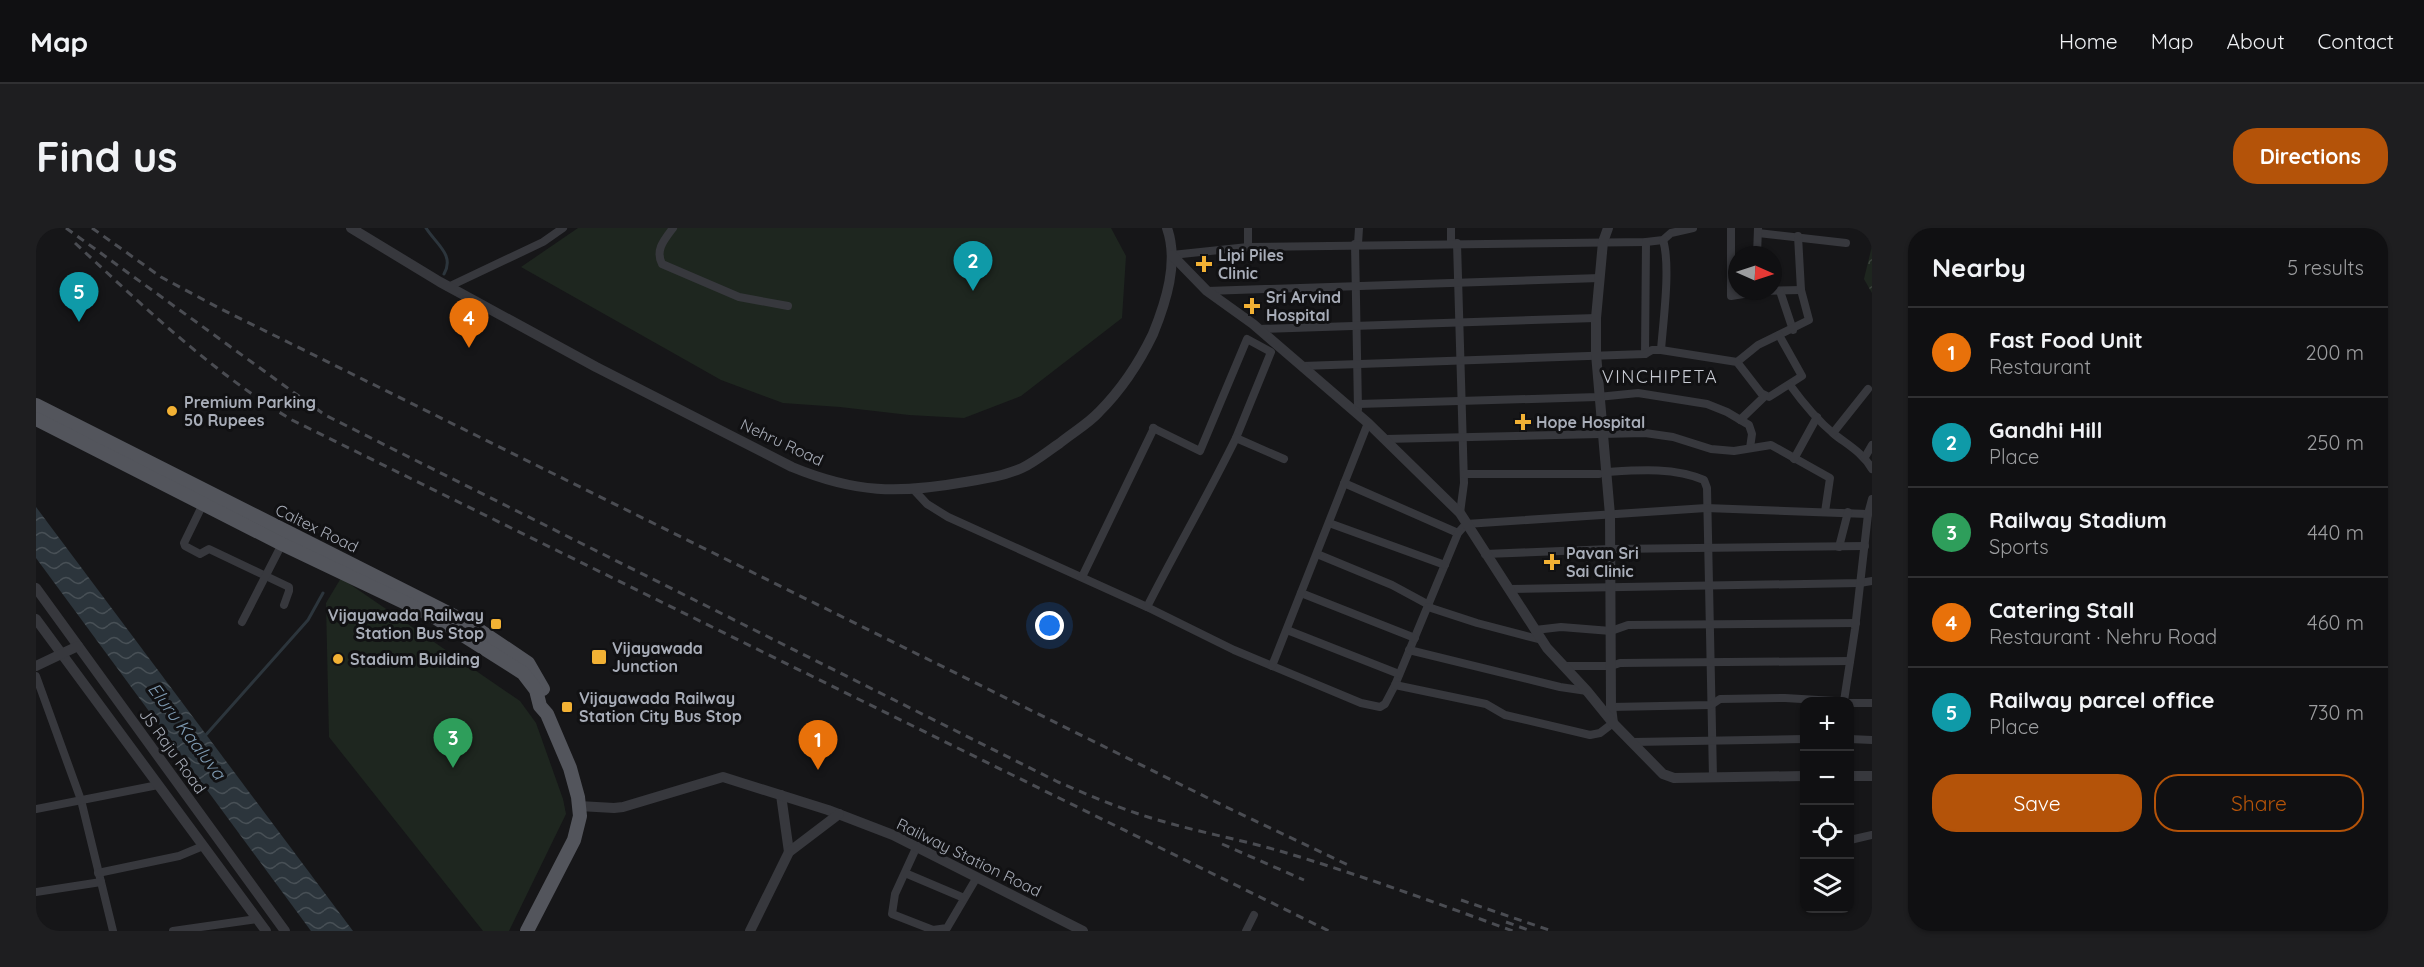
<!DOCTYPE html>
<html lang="en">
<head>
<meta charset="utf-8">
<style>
  :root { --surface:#101012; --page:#1e1e20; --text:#f1f3f6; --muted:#9c9d9f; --line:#303032; --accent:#b45309 }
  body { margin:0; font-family:Quicksand,sans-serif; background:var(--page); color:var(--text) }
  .controls { position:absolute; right:18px; bottom:18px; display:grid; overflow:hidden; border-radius:12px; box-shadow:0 2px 4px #0004 }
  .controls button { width:54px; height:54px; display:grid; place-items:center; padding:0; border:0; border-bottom:2px solid var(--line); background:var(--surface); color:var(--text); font:30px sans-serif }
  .compass { position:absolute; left:1692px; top:18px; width:54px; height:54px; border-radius:50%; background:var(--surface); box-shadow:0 2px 4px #0004; rotate:93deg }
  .you { position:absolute; left:1014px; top:398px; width:21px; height:21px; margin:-15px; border:4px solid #fff; border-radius:50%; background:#1a73e8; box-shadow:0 0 0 9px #1a73e833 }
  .badge { display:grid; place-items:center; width:39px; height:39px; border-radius:50%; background:var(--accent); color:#fff; font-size:20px; font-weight:700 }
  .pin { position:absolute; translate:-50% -50px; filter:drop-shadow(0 2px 3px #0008) }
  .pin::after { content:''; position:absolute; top:32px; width:21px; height:18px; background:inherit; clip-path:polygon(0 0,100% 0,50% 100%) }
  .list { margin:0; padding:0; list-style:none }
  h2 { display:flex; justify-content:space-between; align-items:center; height:78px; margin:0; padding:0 24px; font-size:26px }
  h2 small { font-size:20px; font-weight:400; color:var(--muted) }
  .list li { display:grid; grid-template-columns:39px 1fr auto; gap:18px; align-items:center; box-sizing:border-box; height:90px; padding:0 24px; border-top:2px solid var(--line) }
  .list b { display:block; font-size:22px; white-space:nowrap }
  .list p { margin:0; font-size:20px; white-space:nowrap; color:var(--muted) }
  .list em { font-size:20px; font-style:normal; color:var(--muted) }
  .actions { display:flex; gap:12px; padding:18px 24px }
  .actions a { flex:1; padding:14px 0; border:2px solid var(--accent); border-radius:24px; text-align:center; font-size:21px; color:var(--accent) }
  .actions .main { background:var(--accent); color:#fff }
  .icon { flex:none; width:33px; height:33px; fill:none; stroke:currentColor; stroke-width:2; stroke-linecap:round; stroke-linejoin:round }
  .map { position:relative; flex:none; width:1836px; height:703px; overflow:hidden; border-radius:24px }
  header { display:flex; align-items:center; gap:36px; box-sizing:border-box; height:84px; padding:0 30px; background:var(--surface); border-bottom:2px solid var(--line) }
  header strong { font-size:28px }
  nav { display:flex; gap:33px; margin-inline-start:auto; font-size:21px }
  .intro { display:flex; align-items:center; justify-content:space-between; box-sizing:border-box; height:144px; padding:0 36px }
  h1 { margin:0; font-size:42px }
  .button { padding:15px 27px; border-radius:24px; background:var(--accent); color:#fff; font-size:21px; font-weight:700 }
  main { display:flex; gap:36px; padding:0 36px }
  aside { flex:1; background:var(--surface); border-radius:24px; box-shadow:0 2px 4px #0004 }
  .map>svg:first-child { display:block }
  .green { fill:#1e261f }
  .forest { fill:url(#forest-crowns) }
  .water { fill:url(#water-waves) }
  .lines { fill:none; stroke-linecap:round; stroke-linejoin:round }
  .stream { stroke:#2c353c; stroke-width:3 }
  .minor { stroke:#37383d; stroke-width:8 }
  .tertiary { stroke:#37383d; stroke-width:10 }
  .primary { stroke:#53555c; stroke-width:14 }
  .rail { stroke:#4a4c52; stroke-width:3; stroke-dasharray:8 6; stroke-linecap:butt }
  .poi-dot { fill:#f2b134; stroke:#111113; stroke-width:2 }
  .labels { text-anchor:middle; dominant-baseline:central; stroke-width:6; stroke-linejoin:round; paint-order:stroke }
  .poi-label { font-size:16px; font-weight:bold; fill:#a8adb8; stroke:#111113; text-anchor:start }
  .street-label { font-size:16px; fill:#a8adb8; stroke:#111113 }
  .neighbourhood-label { font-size:18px; letter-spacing:1.5px; fill:#c9ccd4; stroke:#111113 }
  .water-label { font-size:18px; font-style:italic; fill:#7f9bb3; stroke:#111113 }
</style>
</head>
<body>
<header>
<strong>Map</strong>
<nav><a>Home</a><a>Map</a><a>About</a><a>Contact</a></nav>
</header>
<div class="intro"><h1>Find us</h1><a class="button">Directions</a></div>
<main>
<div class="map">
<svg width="1836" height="703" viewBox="0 0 1836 703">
  <defs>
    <pattern id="forest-crowns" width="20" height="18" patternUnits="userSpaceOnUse" patternTransform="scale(1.5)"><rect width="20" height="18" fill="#1e261f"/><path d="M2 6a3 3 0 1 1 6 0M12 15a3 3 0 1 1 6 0" fill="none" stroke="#3c433d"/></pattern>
    <pattern id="water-waves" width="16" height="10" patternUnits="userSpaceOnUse" patternTransform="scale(1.5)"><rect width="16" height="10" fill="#2c353c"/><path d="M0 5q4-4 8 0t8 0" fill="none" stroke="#485056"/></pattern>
  </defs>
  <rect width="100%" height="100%" fill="#161618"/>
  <g class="green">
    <path d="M542,0H1075L1090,28L1086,90L985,168L928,190L873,187L804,179L747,175L685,152L485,39Z"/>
    <path d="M305,350L484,473L500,495L527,571L530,586L473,703H447L293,509L290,375Z"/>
  </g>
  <path class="forest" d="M1836,18V65L1828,51Z"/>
  <path class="water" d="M0,279L317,703H275L0,330Z"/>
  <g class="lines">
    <g class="stream">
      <path d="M390,0C400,16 419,27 408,46"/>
      <path d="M168,509L272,392L287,365"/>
    </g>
    <g class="minor">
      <path d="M637,0C628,12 619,22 626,36L703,69L752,78"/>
      <path d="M1212,0V19"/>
      <path d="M1415,0V15"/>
      <path d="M1695,0V68L1720,64"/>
      <path d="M1722,5L1810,15"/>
      <path d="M1421,15L1428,255L1424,285"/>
      <path d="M1319,16L1322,181"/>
      <path d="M1322,16L1323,0"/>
      <path d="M1136,27L1212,19L1610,14L1627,12L1635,5L1657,0"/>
      <path d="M1721,27L1722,0"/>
      <path d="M412,59L507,14L527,0"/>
      <path d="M1171,63L1564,50"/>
      <path d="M1720,63L1765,62"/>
      <path d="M1744,63L1757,102"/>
      <path d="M1223,101L1560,90"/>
      <path d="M1625,122C1627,94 1635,38 1627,12"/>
      <path d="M1609,126L1610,14"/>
      <path d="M1701,134L1722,117L1773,92L1765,62L1762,8"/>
      <path d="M1266,138L1609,126L1616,122H1625L1701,134L1725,165L1733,169L1766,148L1743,107"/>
      <path d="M1754,157C1767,175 1781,192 1798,206C1812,217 1827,225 1836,241"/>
      <path d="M1322,176L1562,169L1602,165L1671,176L1691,184L1713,197L1716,206L1714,220"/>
      <path d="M1704,192L1729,168"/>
      <path d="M1117,200L1164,223L1211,111L1235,124L1200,210L1248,231"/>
      <path d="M1797,205L1832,161"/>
      <path d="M1349,211L1609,205L1637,209L1675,221L1698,223L1735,217L1794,250L1789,284"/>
      <path d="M1829,229L1836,217"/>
      <path d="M1758,231L1781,189"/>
      <path d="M1571,244C1602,242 1638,239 1668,252L1671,260L1677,550"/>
      <path d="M1428,246H1563"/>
      <path d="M1308,255L1422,305"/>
      <path d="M878,262L891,276L912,289L1111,379L1198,422L1325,475L1344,479L1349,476L1359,457L1422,305L1430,296L1670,280L1832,286"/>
      <path d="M167,276L148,315L149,318L164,326L173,321L253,359V363L248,377"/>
      <path d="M1293,295L1409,337"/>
      <path d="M1803,319L1812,284"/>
      <path d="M1281,326L1356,357L1393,377"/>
      <path d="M1449,326L1575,321L1829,318"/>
      <path d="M1046,349L1118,200"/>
      <path d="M1473,361L1824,355L1836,353"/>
      <path d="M1265,365L1379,410"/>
      <path d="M1111,379C1140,322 1172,267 1200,210"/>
      <path d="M1392,379L1441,395L1506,412"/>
      <path d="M206,394L246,316"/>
      <path d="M1251,402L1363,446"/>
      <path d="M1499,402L1525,399L1575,403L1592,397L1820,395"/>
      <path d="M1373,422L1524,459L1551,463"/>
      <path d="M1236,438L1332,195"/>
      <path d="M1528,438H1575L1584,435L1814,433"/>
      <path d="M0,448L45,572L77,703"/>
      <path d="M1359,457L1450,476L1469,487L1554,507L1564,505L1577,495"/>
      <path d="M1808,473L1819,401L1832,286L1836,271"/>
      <path d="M1814,475H1836"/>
      <path d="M1575,479L1675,477L1684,471L1749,470L1799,473"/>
      <path d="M1814,511L1836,512"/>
      <path d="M1597,514L1768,511"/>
      <path d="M0,581L122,557"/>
      <path d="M1814,612L1836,607"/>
      <path d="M881,618L859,666L856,686L897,702L911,700L941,649"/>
      <path d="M62,645L143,628L167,618"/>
      <path d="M869,645L928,670"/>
      <path d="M0,664L65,654"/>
      <path d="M137,703L221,691"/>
      <path d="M1210,703L1218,687"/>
    </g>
    <g class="tertiary">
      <path d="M315,0L404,54L560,139L756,239C819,265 862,266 929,254C948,251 968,248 986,240C999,234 1012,223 1024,215C1036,205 1052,196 1063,184C1085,162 1104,133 1117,106C1130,74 1143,34 1131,0"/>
      <path d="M1572,0L1567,14L1560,90V126L1574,287L1575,479L1577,495"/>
      <path d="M1136,27L1171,63L1217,96L1332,195L1424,285L1511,420L1551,463L1577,495L1627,546L1638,550L1768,548"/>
      <path d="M0,360L249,703"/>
      <path d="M0,391L230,703"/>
      <path d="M0,438L42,418"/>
      <path d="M1814,548H1836"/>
      <path d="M745,567L753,624"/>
      <path d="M543,578L578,580L587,579L687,549L792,582L857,607L1047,703"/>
      <path d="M714,703L753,624L803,586"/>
    </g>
    <g class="primary">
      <path d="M0,177L434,396L492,435L507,461"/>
      <path d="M0,191L246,316L397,388L487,445L500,462L504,478L511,486L534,540L542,569L544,588L538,612L491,703"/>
    </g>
    <g class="rail">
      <path d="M30,0L289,187L1022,554C1057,569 1092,584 1129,594C1167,605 1206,612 1244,623C1322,646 1400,675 1477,703"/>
      <path d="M56,0L125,49L185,81L1186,577L1312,637"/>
      <path d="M39,15C107,78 176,144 256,192L1293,703"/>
      <path d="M1186,616L1268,652"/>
      <path d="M1425,672L1516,703"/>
      <path d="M1470,694L1495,703"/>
    </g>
  </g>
  <g class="poi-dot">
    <path d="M1165 27h6v6h6v6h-6v6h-6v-6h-6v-6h6z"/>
    <path d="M1213 69h6v6h6v6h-6v6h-6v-6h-6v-6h6z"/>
    <circle cx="136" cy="183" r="6"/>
    <path d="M1484 185h6v6h6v6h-6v6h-6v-6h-6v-6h6z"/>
    <path d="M1513 325h6v6h6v6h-6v6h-6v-6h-6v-6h6z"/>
    <rect x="454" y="390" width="12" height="12" rx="3"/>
    <rect x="555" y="421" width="16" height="16" rx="3"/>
    <circle cx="302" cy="431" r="6"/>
    <rect x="525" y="473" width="12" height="12" rx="3"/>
  </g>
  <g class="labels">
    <g class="poi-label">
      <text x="1182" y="27">Lipi Piles<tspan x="1182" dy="18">Clinic</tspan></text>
      <text x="1230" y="69">Sri Arvind<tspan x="1230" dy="18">Hospital</tspan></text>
      <text x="148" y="174">Premium Parking<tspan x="148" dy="18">50 Rupees</tspan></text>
      <text x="1500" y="194">Hope Hospital</text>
      <text x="1530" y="325">Pavan Sri<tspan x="1530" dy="18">Sai Clinic</tspan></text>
      <text x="448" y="387" text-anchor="end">Vijayawada Railway<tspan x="448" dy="18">Station Bus Stop</tspan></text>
      <text x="576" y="420">Vijayawada<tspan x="576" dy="18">Junction</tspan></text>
      <text x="314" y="431">Stadium Building</text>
      <text x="543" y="470">Vijayawada Railway<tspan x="543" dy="18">Station City Bus Stop</tspan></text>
    </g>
    <g class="street-label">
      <text transform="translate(746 214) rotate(25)">Nehru Road</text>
      <text transform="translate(281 300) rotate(26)">Caltex Road</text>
      <text transform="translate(137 523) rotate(54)">JS Raju Road</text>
      <text transform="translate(933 629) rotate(26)">Railway Station Road</text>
    </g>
    <g class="neighbourhood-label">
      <text x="1624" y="148">VINCHIPETA</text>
    </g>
    <g class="water-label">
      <text transform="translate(151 503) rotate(53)">Eluru Kaaluva</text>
    </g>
  </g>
</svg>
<div class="controls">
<button>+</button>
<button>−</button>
<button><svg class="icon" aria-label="locate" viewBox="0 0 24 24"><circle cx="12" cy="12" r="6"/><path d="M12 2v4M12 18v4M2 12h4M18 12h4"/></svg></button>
<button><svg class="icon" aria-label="layers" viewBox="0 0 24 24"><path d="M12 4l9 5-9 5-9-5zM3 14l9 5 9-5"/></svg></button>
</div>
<svg class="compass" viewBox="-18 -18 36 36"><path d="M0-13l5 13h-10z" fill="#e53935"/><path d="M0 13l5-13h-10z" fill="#9c9d9f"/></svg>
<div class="you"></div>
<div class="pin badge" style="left:782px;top:542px;background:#e8710a">1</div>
<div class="pin badge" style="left:937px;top:63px;background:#0f9aa8">2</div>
<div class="pin badge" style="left:417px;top:540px;background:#2e9e5b">3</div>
<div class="pin badge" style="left:433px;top:120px;background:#e8710a">4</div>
<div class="pin badge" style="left:43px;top:94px;background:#0f9aa8">5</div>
</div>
<aside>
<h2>Nearby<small>5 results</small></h2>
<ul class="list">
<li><span class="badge" style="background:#e8710a">1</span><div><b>Fast Food Unit</b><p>Restaurant</p></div><em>200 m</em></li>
<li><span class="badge" style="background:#0f9aa8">2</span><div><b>Gandhi Hill</b><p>Place</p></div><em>250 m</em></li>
<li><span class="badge" style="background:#2e9e5b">3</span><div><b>Railway Stadium</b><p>Sports</p></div><em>440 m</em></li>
<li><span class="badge" style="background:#e8710a">4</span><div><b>Catering Stall</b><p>Restaurant · Nehru Road</p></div><em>460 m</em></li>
<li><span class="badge" style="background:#0f9aa8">5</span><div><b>Railway parcel office</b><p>Place</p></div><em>730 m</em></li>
</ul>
<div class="actions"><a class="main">Save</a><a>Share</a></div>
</aside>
</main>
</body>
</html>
